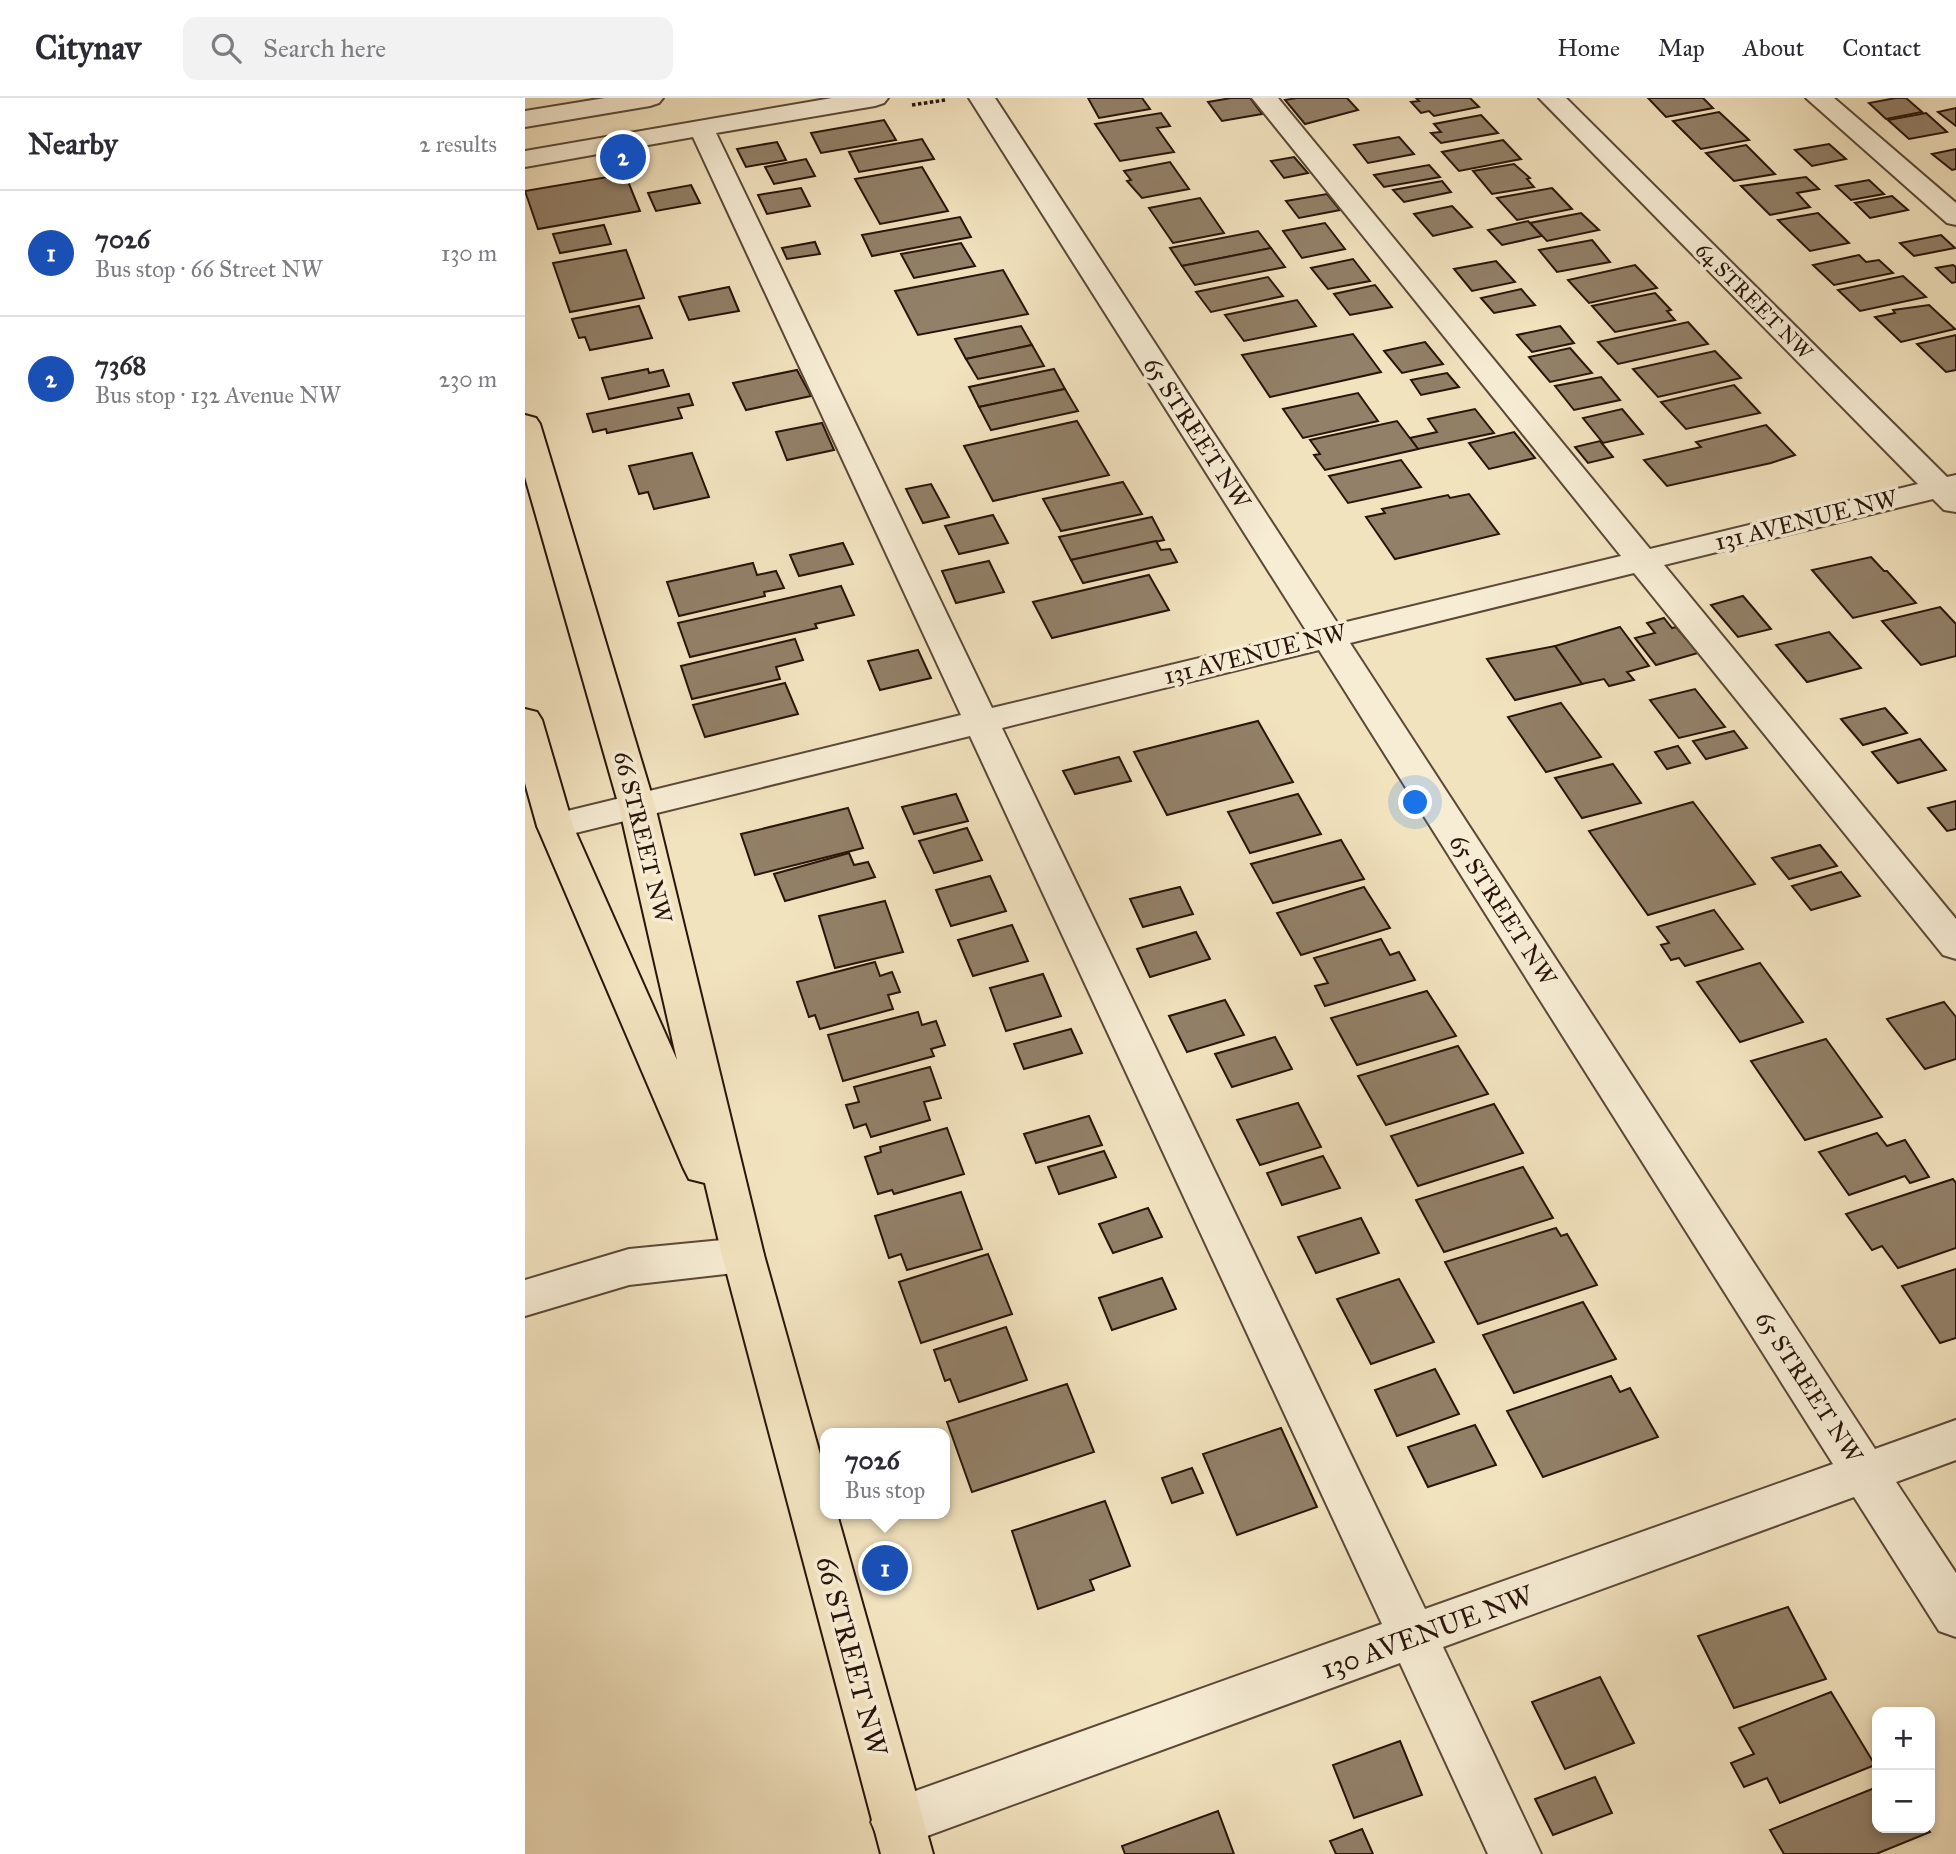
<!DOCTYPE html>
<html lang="en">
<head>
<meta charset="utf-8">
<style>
  :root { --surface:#fff; --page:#f2f2f3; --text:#2b2b33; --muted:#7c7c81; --line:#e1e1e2; --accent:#8f2418 }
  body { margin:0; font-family:"IM FELL Great Primer",serif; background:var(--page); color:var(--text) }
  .controls { position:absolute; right:21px; bottom:21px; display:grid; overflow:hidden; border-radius:14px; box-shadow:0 4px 10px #0003 }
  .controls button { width:63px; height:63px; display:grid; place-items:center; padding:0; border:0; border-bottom:2px solid var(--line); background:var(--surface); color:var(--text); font:35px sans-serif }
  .you { position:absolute; left:891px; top:705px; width:24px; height:24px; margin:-18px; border:5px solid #fff; border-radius:50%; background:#1a73e8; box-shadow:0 0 0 10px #1a73e833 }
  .badge { display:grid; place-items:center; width:46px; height:46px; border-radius:50%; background:var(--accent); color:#fff; font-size:23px; font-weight:700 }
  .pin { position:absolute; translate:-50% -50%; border:4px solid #fff; box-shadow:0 2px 7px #0006 }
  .popup { position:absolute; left:295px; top:1330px; width:130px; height:91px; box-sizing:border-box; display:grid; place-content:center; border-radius:14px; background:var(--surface); filter:drop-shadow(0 2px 5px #0005); font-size:23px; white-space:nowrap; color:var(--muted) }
  .popup b { font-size:26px; color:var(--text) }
  .popup::after { content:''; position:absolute; left:50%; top:100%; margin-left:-14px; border:14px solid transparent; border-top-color:var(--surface) }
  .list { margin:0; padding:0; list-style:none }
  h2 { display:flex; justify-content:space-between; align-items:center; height:91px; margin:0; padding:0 28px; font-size:30px }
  h2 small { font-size:23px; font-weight:400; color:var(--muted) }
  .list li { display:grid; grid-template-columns:46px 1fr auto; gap:21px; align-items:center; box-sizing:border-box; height:126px; padding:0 28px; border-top:2px solid var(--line) }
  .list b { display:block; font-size:26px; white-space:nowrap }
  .list p { margin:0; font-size:23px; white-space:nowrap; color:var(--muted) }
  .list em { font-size:23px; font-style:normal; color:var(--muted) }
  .icon { flex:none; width:38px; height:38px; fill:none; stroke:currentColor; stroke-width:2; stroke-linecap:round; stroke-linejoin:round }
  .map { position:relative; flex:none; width:1431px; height:1756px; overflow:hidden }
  header { display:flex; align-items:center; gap:42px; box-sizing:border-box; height:98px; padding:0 35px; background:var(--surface); border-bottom:2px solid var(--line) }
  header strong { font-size:33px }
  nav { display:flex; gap:38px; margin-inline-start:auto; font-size:24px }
  .search { width:490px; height:63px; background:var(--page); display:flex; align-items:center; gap:18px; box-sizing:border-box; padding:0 24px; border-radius:14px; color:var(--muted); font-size:26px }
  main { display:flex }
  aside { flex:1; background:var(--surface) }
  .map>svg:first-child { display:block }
  .building { fill:#928068; stroke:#29140a; stroke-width:2 }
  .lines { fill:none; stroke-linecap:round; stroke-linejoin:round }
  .minor-casing { stroke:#5b4837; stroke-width:4 }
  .major-casing { stroke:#29140a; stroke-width:4 }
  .path { stroke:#29140a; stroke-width:3.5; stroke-dasharray:3.5 2.5; stroke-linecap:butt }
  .minor { fill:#f7edd5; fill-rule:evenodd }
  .major { fill:#f2e3bf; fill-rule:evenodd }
  .labels { text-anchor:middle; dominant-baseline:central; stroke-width:7; stroke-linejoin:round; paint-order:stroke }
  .far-street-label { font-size:21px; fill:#29140a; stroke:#f7edd5 }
  .street-label { font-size:24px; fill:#29140a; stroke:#f7edd5 }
  .near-street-label { font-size:28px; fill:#29140a; stroke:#f7edd5 }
</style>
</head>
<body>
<header>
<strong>Citynav</strong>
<div class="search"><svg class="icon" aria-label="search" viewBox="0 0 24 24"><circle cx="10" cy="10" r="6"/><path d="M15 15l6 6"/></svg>Search here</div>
<nav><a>Home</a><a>Map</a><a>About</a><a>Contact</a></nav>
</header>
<main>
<aside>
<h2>Nearby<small>2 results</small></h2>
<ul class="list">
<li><span class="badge" style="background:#1a4fb4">1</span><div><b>7026</b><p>Bus stop · 66 Street NW</p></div><em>130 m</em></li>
<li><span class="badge" style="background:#1a4fb4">2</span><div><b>7368</b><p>Bus stop · 132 Avenue NW</p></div><em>230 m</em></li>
</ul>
</aside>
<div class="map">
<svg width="1431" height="1756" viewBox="0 0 1431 1756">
  <rect width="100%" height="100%" fill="#f2e3bf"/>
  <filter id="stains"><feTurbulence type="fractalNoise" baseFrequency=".00286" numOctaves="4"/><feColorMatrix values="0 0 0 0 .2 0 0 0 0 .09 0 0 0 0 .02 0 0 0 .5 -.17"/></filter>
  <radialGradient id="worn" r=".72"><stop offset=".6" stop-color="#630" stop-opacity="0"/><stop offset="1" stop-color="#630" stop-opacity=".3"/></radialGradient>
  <g class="building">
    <path d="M563,0H617L625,11L574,20Z"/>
    <path d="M706,0H725L737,16L697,23L683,4Z"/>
    <path d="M772,0H822L833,12L780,26L760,2Z"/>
    <path d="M891,0H945L954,9L909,18L904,13L896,15L886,4L894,3Z"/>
    <path d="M1123,0H1178L1188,10L1141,19Z"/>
    <path d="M1371,0H1381L1397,14L1361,21L1344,5Z"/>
    <path d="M1431,10V28L1413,14Z"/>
    <path d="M1194,14L1224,42L1176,51L1148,23Z"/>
    <path d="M636,15L645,28L632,30L649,54L595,63L570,26Z"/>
    <path d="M1401,15L1422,34L1384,41L1363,22Z"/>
    <path d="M956,17L973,35L916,45L906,35L916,34L909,26Z"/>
    <path d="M359,22L371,42L296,55L286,35Z"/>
    <path d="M874,39L889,56L843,65L829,47Z"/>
    <path d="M397,41L409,61L334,74L324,54Z"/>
    <path d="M978,42L996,61L934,73L917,54Z"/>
    <path d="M252,44L261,62L221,69L212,51Z"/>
    <path d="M1304,46L1321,61L1287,68L1270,52Z"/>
    <path d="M1221,47L1250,76L1209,83L1181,55Z"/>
    <path d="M1431,51V71L1427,72L1407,56Z"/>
    <path d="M769,59L783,75L759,80L746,63Z"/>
    <path d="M281,61L290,78L249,86L240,69Z"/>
    <path d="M645,64L664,91L617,100L602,83L606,82L599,73Z"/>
    <path d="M989,66L1005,80L1002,81L1009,89L967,96L948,73Z"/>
    <path d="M904,67L915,79L859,89L849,77Z"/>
    <path d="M397,69L423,113L355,126L330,81Z"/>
    <path d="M100,76L115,113L13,131L0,93Z"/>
    <path d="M1281,79L1294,91L1272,95L1285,109L1245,117L1216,88Z"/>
    <path d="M1344,82L1359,96L1326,102L1311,88Z"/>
    <path d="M917,83L926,94L879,104L868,92Z"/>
    <path d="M166,87L175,105L131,113L123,95Z"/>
    <path d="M276,90L285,108L242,116L233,97Z"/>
    <path d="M1027,90L1047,111L992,122L972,100Z"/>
    <path d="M802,96L815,112L774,120L761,103Z"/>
    <path d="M1367,98L1383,112L1345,120L1330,105Z"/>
    <path d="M675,100L699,135L648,145L624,110Z"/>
    <path d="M927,108L947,129L908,138L889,116Z"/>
    <path d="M1056,115L1074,132L1022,143L1005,125Z"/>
    <path d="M1293,115L1324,145L1285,153L1253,122Z"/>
    <path d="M435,119L446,139L347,158L337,137Z"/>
    <path d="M1003,123L1017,138L977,147L963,132Z"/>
    <path d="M800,125L820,151L777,160L758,133Z"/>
    <path d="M79,127L86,146L35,155L28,136Z"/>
    <path d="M733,133L746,150L657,168L645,150Z"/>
    <path d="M1416,137L1430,150L1389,158L1375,145Z"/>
    <path d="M1067,142L1085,164L1032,174L1014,152Z"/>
    <path d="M290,144L295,156L262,161L257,150Z"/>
    <path d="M436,145L450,168L389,180L376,156Z"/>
    <path d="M746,150L760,169L670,187L657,168Z"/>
    <path d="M101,152L119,200L45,214L28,165Z"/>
    <path d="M1334,157L1341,164L1354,162L1368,175L1309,187L1288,167Z"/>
    <path d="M828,161L845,183L803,191L786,170Z"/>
    <path d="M971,163L990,184L947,193L929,171Z"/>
    <path d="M1110,167L1132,190L1064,205L1043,182Z"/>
    <path d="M1428,167L1431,169V184L1427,185L1411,170Z"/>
    <path d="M478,172L503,216L393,237L370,193Z"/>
    <path d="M1378,178L1401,199L1335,213L1313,192Z"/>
    <path d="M743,179L758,198L686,214L671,194Z"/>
    <path d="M850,187L867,209L825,217L809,196Z"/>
    <path d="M204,189L214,213L164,222L154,199Z"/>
    <path d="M996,191L1010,207L969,215L956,200Z"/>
    <path d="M1130,195L1146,212L1142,213L1150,222L1090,234L1067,208Z"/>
    <path d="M772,202L791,228L719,243L700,217Z"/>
    <path d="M1404,207L1430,231L1376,244L1350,219L1370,215L1368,212Z"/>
    <path d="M114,208L127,240L65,252L60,239L54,240L47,221Z"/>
    <path d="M1163,224L1183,246L1093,266L1073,244Z"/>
    <path d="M496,228L507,247L441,261L430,241Z"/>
    <path d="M1035,228L1049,245L1007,254L992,237Z"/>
    <path d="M828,236L856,274L745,299L717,257Z"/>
    <path d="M1431,237V272L1421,274L1392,246Z"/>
    <path d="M900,244L918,266L877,275L859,253Z"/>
    <path d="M507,247L519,268L453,281L441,261Z"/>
    <path d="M1045,250L1067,275L1025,284L1004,259Z"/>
    <path d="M1190,253L1216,280L1133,299L1108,271Z"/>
    <path d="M123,271L124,275L138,272L144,288L84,301L77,280Z"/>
    <path d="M529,271L540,291L454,309L444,289Z"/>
    <path d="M272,272L286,298L221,312L208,285Z"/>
    <path d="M922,275L934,289L896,297L886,282Z"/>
    <path d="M1076,279L1095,302L1049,312L1030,288Z"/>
    <path d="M1209,287L1235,315L1161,331L1136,304Z"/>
    <path d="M540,291L553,313L466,332L454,309Z"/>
    <path d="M833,295L853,323L778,340L758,311Z"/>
    <path d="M164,296L168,307L153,310L157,320L82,335L81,331L68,334L62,316Z"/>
    <path d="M950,311L969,335L893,351L885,340L912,334L903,321Z"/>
    <path d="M1097,311L1118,336L1078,345L1058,320Z"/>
    <path d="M552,323L584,377L468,403L439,348Z"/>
    <path d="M872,323L893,351L800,372L789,357L795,356L785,342Z"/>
    <path d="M297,325L309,352L262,362L251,334Z"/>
    <path d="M1241,327L1270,357L1246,365L1142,388L1119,362L1176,349L1171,344Z"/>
    <path d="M989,334L1010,360L964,371L944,345Z"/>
    <path d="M1075,343L1088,359L1063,365L1050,349Z"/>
    <path d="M167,355L184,399L129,411L123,394L114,396L104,368Z"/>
    <path d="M876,362L896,389L823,405L804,378Z"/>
    <path d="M598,384L617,416L536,433L518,401Z"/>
    <path d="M406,386L424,419L398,425L381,391Z"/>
    <path d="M944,396L974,436L870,461L841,419L860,415L857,411L923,397L925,400Z"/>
    <path d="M468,417L483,445L434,456L420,428Z"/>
    <path d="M627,419L639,442L546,462L534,439Z"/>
    <path d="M631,443L636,452L645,451L652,464L558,485L546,462Z"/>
    <path d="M318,445L328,466L274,478L265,457Z"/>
    <path d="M1346,459L1359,473H1362L1391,505L1328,520L1287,472Z"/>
    <path d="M464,463L479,494L431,505L417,473Z"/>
    <path d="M228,465L232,477L251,473L259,490L239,494L240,498L154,518L142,484Z"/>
    <path d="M624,477L644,512L527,540L508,504Z"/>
    <path d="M316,488L329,517L290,526L292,530L165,559L153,525Z"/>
    <path d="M1218,498L1246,531L1213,539L1186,507Z"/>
    <path d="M1415,509L1431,526V558L1396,567L1357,523Z"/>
    <path d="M1139,520L1147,530L1151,529L1173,555L1131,567L1110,540L1130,535L1122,525Z"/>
    <path d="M1095,529L1124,568L1102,574L1109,582L1084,588L1079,581L1057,586L1030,548Z"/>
    <path d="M1304,534L1336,570L1282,584L1251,547Z"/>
    <path d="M270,541L278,562L251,569L255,581L167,601L156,568Z"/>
    <path d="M1030,548L1057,586L990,602L962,561Z"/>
    <path d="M393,552L406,580L355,592L343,563Z"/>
    <path d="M260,585L273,616L180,639L168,607Z"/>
    <path d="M1170,591L1200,629L1154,640L1125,602Z"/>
    <path d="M1036,605L1076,659L1021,674L983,619Z"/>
    <path d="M1360,610L1382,635L1338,647L1316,621Z"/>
    <path d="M733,623L768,684L642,717L609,654Z"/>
    <path d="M1209,633L1222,650L1181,661L1168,643Z"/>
    <path d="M1395,641L1421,672L1373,685L1347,654Z"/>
    <path d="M1153,648L1165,665L1142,671L1130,654Z"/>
    <path d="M594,659L606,683L550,696L538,673Z"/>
    <path d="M1088,666L1116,705L1057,720L1030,680Z"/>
    <path d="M431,696L443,723L389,736L377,709Z"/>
    <path d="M773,696L796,736L725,755L703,714Z"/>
    <path d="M1431,703V731L1422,733L1403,710Z"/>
    <path d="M1168,704L1230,786L1123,817L1064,733Z"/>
    <path d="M323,710L338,750L230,777L216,736Z"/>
    <path d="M442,730L457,762L409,775L394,743Z"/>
    <path d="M816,742L839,781L748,805L726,766Z"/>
    <path d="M1295,747L1312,768L1264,781L1247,760Z"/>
    <path d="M324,755L329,767L343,764L350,779L260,803L249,776Z"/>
    <path d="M1316,774L1335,798L1286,812L1267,788Z"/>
    <path d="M465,778L481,813L426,828L411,792Z"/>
    <path d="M655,789L668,816L618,829L605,801Z"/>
    <path d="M839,789L865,830L776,857L752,815Z"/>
    <path d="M360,803L378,854L310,870L294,818Z"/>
    <path d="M1189,812L1218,851L1160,868L1154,860L1146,862L1136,847L1144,845L1132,829Z"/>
    <path d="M487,827L503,863L448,878L433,842Z"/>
    <path d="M671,834L685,861L625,879L612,851Z"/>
    <path d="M856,841L865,857L874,854L890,882L800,908L790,888L803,885L789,860Z"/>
    <path d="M350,864L355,878L367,874L375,894L363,897L368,911L295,931L290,917L284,919L272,884Z"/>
    <path d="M1235,865L1278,924L1215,944L1172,884Z"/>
    <path d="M518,876L536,918L481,933L465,890Z"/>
    <path d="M902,893L931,938L832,967L806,920Z"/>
    <path d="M700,902L719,937L662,954L644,918Z"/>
    <path d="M1419,904L1431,919V961L1400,971L1362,921Z"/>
    <path d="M393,914L397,927L411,923L420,947L406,951L409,958L318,983L303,937Z"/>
    <path d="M546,931L557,955L499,971L489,946Z"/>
    <path d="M750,939L767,971L707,989L690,956Z"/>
    <path d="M1301,941L1357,1019L1280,1042L1226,963Z"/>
    <path d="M933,948L963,996L861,1027L833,978Z"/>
    <path d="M405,969L416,1000L399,1004L405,1022L346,1039L341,1026L329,1030L321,1007L334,1004L329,989Z"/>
    <path d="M773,1005L796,1049L735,1067L712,1022Z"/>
    <path d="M969,1006L998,1055L893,1088L866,1038Z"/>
    <path d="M564,1018L577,1047L511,1065L499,1036Z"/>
    <path d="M422,1030L439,1076L369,1096L367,1092L353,1096L340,1059L356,1054L355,1049Z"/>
    <path d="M1352,1035L1362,1048L1380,1042L1404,1079L1385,1085L1380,1078L1324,1097L1294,1054Z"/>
    <path d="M579,1053L591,1079L534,1096L523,1069Z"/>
    <path d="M798,1058L815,1090L757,1107L742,1075Z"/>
    <path d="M998,1069L1028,1120L919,1154L891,1102Z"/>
    <path d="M1428,1081L1431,1085V1150L1373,1170L1357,1148L1347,1152L1321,1116Z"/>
    <path d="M436,1094L457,1151L382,1172L376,1156L364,1160L350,1118Z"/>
    <path d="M623,1110L637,1139L588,1155L574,1126Z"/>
    <path d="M836,1120L854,1155L791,1175L773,1139Z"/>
    <path d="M1031,1130L1036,1138L1042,1136L1072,1187L953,1226L920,1164Z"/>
    <path d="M463,1156L487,1216L396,1245L374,1184Z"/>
    <path d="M1431,1171V1240L1415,1245L1377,1188Z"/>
    <path d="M637,1180L651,1211L587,1232L574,1200Z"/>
    <path d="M874,1181L909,1244L846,1266L812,1201Z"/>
    <path d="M1058,1204L1091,1261L989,1295L958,1237Z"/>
    <path d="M481,1229L502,1282L434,1304L425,1281L420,1283L409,1252Z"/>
    <path d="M910,1271L934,1316L872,1338L850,1292Z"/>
    <path d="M1086,1278L1095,1294L1105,1290L1133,1339L1018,1379L982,1313Z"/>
    <path d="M542,1286L569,1354L447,1394L422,1324Z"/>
    <path d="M950,1327L971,1367L903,1389L883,1349Z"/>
    <path d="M756,1330L792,1409L712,1437L678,1356Z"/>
    <path d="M667,1370L678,1395L647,1405L637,1380Z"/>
    <path d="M580,1403L605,1468L565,1482L569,1492L513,1511L487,1433Z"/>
    <path d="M1263,1509L1301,1581L1209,1610L1173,1538Z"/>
    <path d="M1075,1579L1109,1645L1040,1671L1007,1604Z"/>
    <path d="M1306,1594L1350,1667L1255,1705L1242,1680L1219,1689L1206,1665L1229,1656L1214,1630Z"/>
    <path d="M875,1643L897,1697L829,1720L808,1667Z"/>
    <path d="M1070,1679L1087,1715L1028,1737L1010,1701Z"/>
    <path d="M1352,1689V1730H1402L1405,1734L1351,1756H1259L1245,1732Z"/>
    <path d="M693,1713L709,1756H600L597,1748Z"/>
    <path d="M837,1731L848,1756H811L805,1743Z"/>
  </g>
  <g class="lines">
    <defs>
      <g id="minor">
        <path d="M80,0H138L134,5L125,8L0,29V13Z"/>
        <path d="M307,0H363L359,5L350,8L191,35L467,610L782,534L444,0H470L813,526L1096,458L727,0H753L1125,451L1393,386L1014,0H1041L1422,379L1431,377V414L1419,412L1408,401L1139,467L1431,821V861L1418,857L1109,475L825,545L1350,1351L1431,1322V1362L1371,1384L1431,1475V1539L1414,1533L1329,1399L918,1549L1016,1756H963L875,1565L372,1749L354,1742L346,1724L354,1706L857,1526L445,638L30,740L17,737L12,728L17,719L30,716L436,617L168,39L0,69V53ZM794,552L1308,1366L900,1511L477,630Z"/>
        <path d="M1281,0H1309L1431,105V127L1422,125Z"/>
        <path d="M218,1140L233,1145L239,1157L233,1169L218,1174L104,1187L0,1218V1182L104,1151Z"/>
      </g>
      <path id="major" d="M0,317L11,320L15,326L130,708L239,1157L300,1374V1416H312L408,1756H356L197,1157L180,1085L164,1081L158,1069L12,728L0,685V611L12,614L17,622L48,728L152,962L94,708L0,379Z"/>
    </defs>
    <use href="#minor" class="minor-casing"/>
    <use href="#major" class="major-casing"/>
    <path class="path" d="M387,7L420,2"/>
    <use href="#minor" class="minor"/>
    <use href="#major" class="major"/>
  </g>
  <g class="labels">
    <g class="far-street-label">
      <text transform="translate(1229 203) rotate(45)">64 STREET NW</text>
    </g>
    <g class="street-label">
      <text transform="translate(672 335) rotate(57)">65 STREET NW</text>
      <text transform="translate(1281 422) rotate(-14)">131 AVENUE NW</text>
      <text transform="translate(730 556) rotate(-14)">131 AVENUE NW</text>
      <text transform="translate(118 739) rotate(76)">66 STREET NW</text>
      <text transform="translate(978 812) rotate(57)">65 STREET NW</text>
      <text transform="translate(1284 1289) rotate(57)">65 STREET NW</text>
    </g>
    <g class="near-street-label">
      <text transform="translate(902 1534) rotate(-20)">130 AVENUE NW</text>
      <text transform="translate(327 1558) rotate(75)">66 STREET NW</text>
    </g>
  </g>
  <rect width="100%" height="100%" filter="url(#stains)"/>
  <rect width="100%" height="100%" fill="url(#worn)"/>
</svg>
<div class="controls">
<button>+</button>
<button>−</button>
</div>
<div class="you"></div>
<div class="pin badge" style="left:360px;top:1470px;background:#1a4fb4">1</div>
<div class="popup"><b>7026</b>Bus stop</div>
<div class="pin badge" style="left:98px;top:59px;background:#1a4fb4">2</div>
</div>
</main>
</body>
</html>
